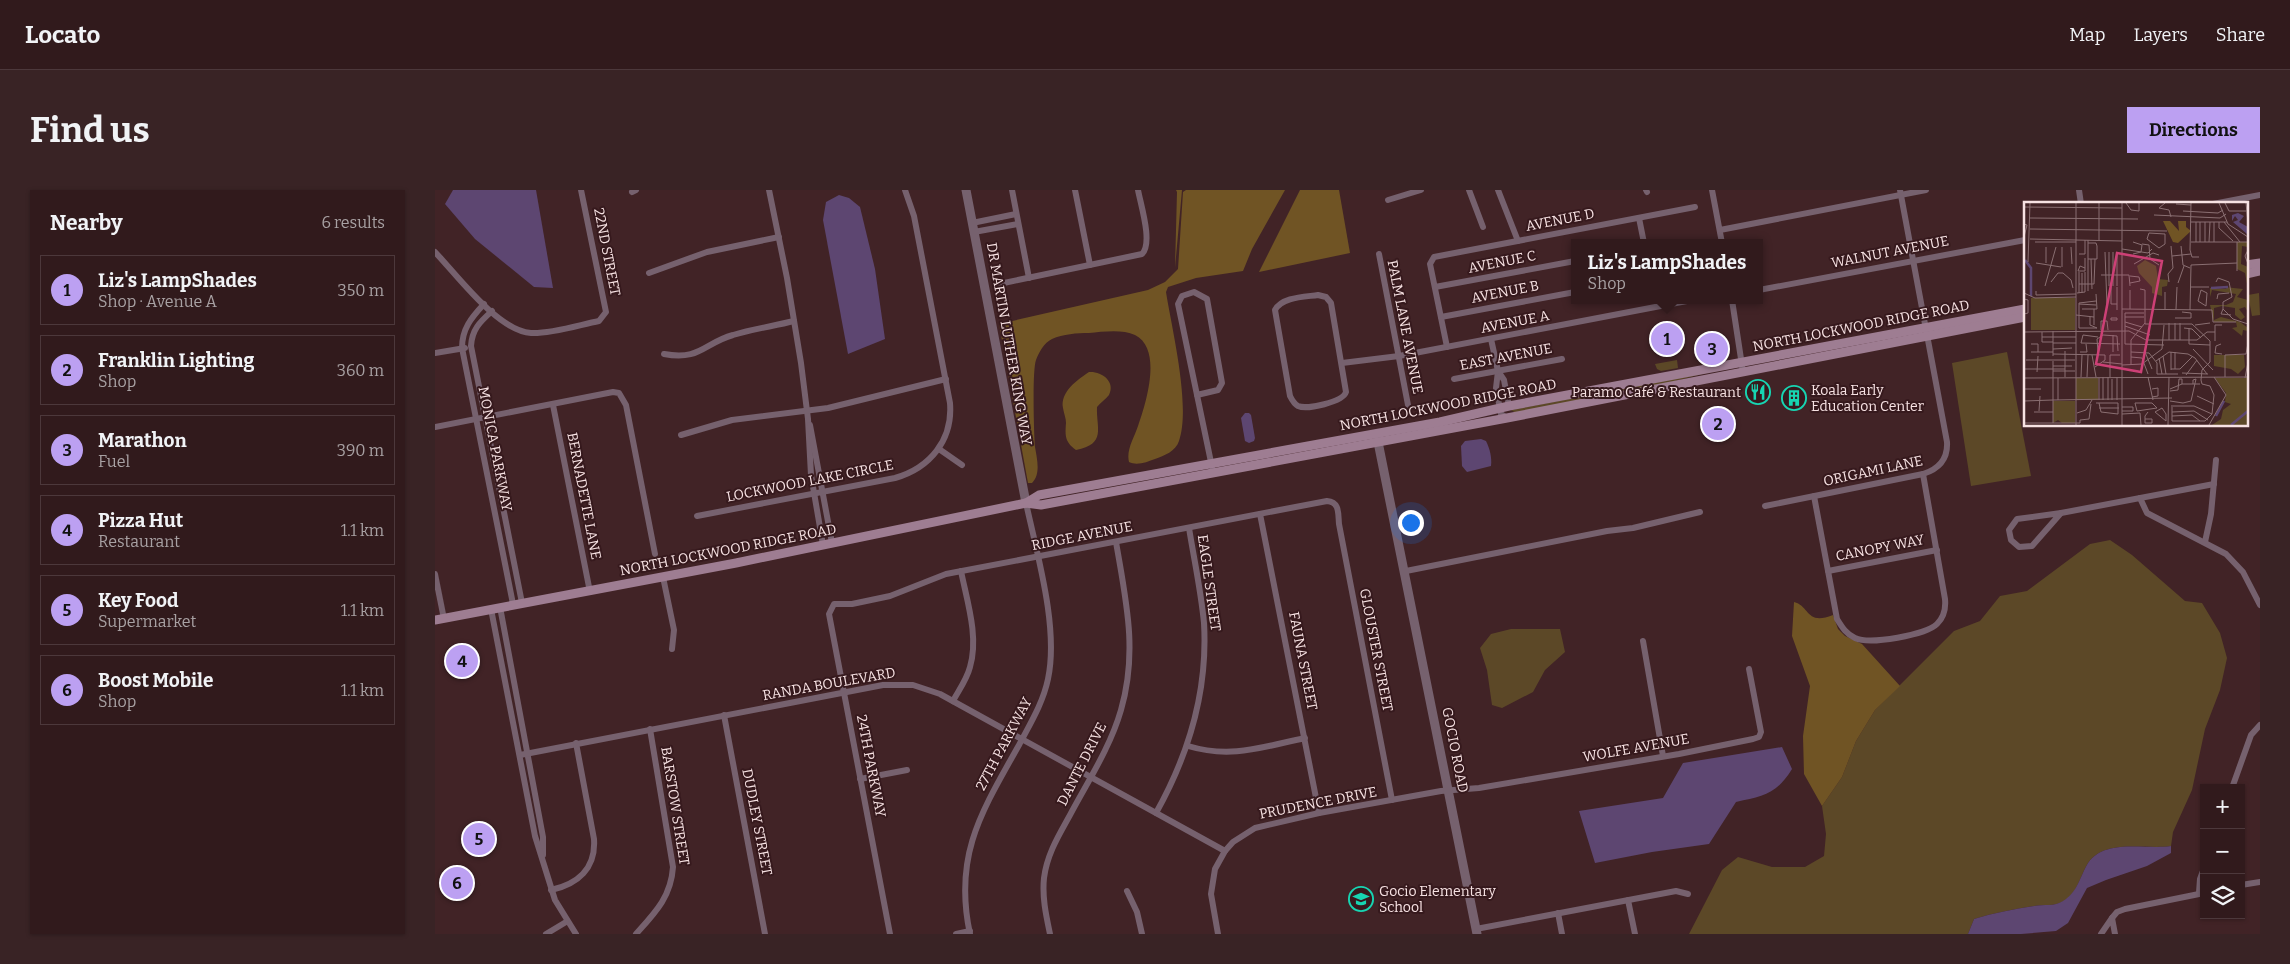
<!DOCTYPE html>
<html lang="en">
<head>
<meta charset="utf-8">
<style>
  :root { --surface:#311a1c; --page:#392325; --text:#f1f3f6; --muted:#a8a1a3; --line:#4c383b; --accent:#bca0f2 }
  body { margin:0; font-family:Bitter,serif; background:var(--page); color:var(--text) }
  .controls { position:absolute; right:15px; bottom:15px; display:grid; overflow:hidden; border-radius:0px; box-shadow:0 1px 4px #0004 }
  .controls button { width:45px; height:45px; display:grid; place-items:center; padding:0; border:0; border-bottom:1px solid var(--line); background:var(--surface); color:var(--text); font:25px sans-serif }
  .you { position:absolute; left:975px; top:332px; width:18px; height:18px; margin:-12px; border:4px solid #fff; border-radius:50%; background:#1a73e8; box-shadow:0 0 0 8px #1a73e833 }
  .badge { display:grid; place-items:center; width:32px; height:32px; border-radius:50%; background:var(--accent); color:#111; font-size:16px; font-weight:700 }
  .pin { position:absolute; translate:-50% -50%; border:2px solid #fff; box-shadow:0 1px 5px #0006 }
  .popup { position:absolute; left:1136px; top:49px; width:192px; height:65px; box-sizing:border-box; display:grid; place-content:center; border-radius:0px; background:var(--surface); filter:drop-shadow(0 1px 4px #0005); font-size:16px; white-space:nowrap; color:var(--muted) }
  .popup b { font-size:19px; color:var(--text) }
  .popup::after { content:''; position:absolute; left:50%; top:100%; margin-left:-10px; border:10px solid transparent; border-top-color:var(--surface) }
  .list { margin:0; padding:0; list-style:none }
  h2 { display:flex; justify-content:space-between; align-items:center; height:65px; margin:0; padding:0 20px; font-size:21px }
  h2 small { font-size:16px; font-weight:400; color:var(--muted) }
  .list li { display:grid; grid-template-columns:32px 1fr auto; gap:15px; align-items:center; box-sizing:border-box; height:70px; margin:0 10px 10px; padding:0 10px; border:1px solid var(--line); border-radius:0px }
  .list b { display:block; font-size:19px; white-space:nowrap }
  .list p { margin:0; font-size:16px; white-space:nowrap; color:var(--muted) }
  .list em { font-size:16px; font-style:normal; color:var(--muted) }
  .icon { flex:none; width:28px; height:28px; fill:none; stroke:currentColor; stroke-width:2; stroke-linecap:round; stroke-linejoin:round }
  .map { position:relative; flex:none; width:1825px; height:744px; overflow:hidden; border-radius:0px }
  header { display:flex; align-items:center; gap:30px; box-sizing:border-box; height:70px; padding:0 25px; background:var(--surface); border-bottom:1px solid var(--line) }
  header strong { font-size:24px }
  nav { display:flex; gap:28px; margin-inline-start:auto; font-size:18px }
  .intro { display:flex; align-items:center; justify-content:space-between; box-sizing:border-box; height:120px; padding:0 30px }
  h1 { margin:0; font-size:35px }
  .button { padding:12px 22px; border-radius:0px; background:var(--accent); color:#111; font-size:18px; font-weight:700 }
  main { display:flex; gap:30px; padding:0 30px }
  aside { flex:1; background:var(--surface); border-radius:0px; box-shadow:0 1px 4px #0004 }
  .map>svg:first-child { display:block }
  .green { fill:#5c4827 }
  .forest { fill:#705424 }
  .water { fill:#5d4671 }
  .lines { fill:none; stroke-linecap:round; stroke-linejoin:round }
  .minor { stroke:#76616e; stroke-width:6 }
  .tertiary { stroke:#76616e; stroke-width:9 }
  .secondary { stroke:#9e7d92; stroke-width:9 }
  .labels { text-anchor:middle; dominant-baseline:central; stroke-width:4; stroke-linejoin:round; paint-order:stroke }
  .street-label { font-size:14px; fill:#f7e2e3; stroke:#36191d }
  .poi-label { font-size:14px; fill:#f7e2e3; stroke:#36191d; text-anchor:start }
  .inset-river { fill:none; stroke:#5d4671; stroke-width:2.5 }
  .inset-road { fill:none; stroke:#8a6f72; stroke-width:1 }
  .view { fill:#cd4076; fill-opacity:0.15; stroke:#cd4076; stroke-width:2.5 }
  .inset-edge { fill:none; stroke:#f7e2e3; stroke-width:2.5 }
</style>
</head>
<body>
<header>
<strong>Locato</strong>
<nav><a>Map</a><a>Layers</a><a>Share</a></nav>
</header>
<div class="intro"><h1>Find us</h1><a class="button">Directions</a></div>
<main>
<aside>
<h2>Nearby<small>6 results</small></h2>
<ul class="list">
<li><span class="badge">1</span><div><b>Liz's LampShades</b><p>Shop · Avenue A</p></div><em>350 m</em></li>
<li><span class="badge">2</span><div><b>Franklin Lighting</b><p>Shop</p></div><em>360 m</em></li>
<li><span class="badge">3</span><div><b>Marathon</b><p>Fuel</p></div><em>390 m</em></li>
<li><span class="badge">4</span><div><b>Pizza Hut</b><p>Restaurant</p></div><em>1.1 km</em></li>
<li><span class="badge">5</span><div><b>Key Food</b><p>Supermarket</p></div><em>1.1 km</em></li>
<li><span class="badge">6</span><div><b>Boost Mobile</b><p>Shop</p></div><em>1.1 km</em></li>
</ul>
</aside>
<div class="map">
<svg width="1825" height="744" viewBox="0 0 1825 744">
  <rect width="100%" height="100%" fill="#412326"/>
  <g class="green">
    <path d="M1824,103L1825,125L1817,126L1813,105Z"/>
    <path d="M1572,162L1596,286L1536,296L1517,173Z"/>
    <path d="M1242,170L1243,178L1226,181L1222,179L1220,174Z"/>
    <path d="M1275,182L1225,195L1081,223L1076,220Z"/>
    <path d="M1675,350L1697,365L1750,411L1767,413L1785,443L1792,468L1785,500L1770,539L1757,600L1738,642L1736,656C1711,660 1670,648 1653,673C1645,686 1643,702 1629,711C1619,717 1609,714 1599,716C1578,719 1559,723 1539,729L1533,744H1254L1287,680L1303,667L1337,677H1370L1389,666L1391,644L1387,616L1407,587L1421,551L1440,520L1519,441L1545,431L1565,406L1592,401L1655,354Z"/>
    <path d="M1076,439H1125L1130,462L1110,480L1098,502L1067,518L1057,515L1052,480L1045,458L1056,444Z"/>
  </g>
  <g class="forest">
    <path d="M741,0H747L740,78L742,2Z"/>
    <path d="M751,0H850L817,59L808,81L761,88L733,97L731,102C737,140 756,216 744,251C741,261 729,266 720,269C712,272 702,276 694,272C691,260 699,248 703,236C711,213 728,159 700,145C687,139 667,142 654,143C642,143 628,144 617,149C609,153 604,162 601,170C597,181 599,243 600,257C602,269 606,284 597,293H593L564,134L713,100L730,92L743,79L748,2Z"/>
    <path d="M865,0H904L915,63L824,82Z"/>
    <path d="M654,182C666,181 681,191 674,205C671,209 665,213 662,217C661,238 672,254 641,260C630,252 630,246 631,233C631,228 629,224 628,218C625,202 642,190 654,182Z"/>
    <path d="M1359,412C1375,416 1371,436 1398,425L1403,439L1410,446L1427,454L1465,496L1440,520L1421,551L1407,587L1387,616L1369,584L1368,546L1375,496L1357,446Z"/>
  </g>
  <g class="water">
    <path d="M18,0H101L118,98L99,97L40,49L10,14Z"/>
    <path d="M404,5L414,8L425,17L440,79L450,149L413,164L388,30L391,12Z"/>
    <path d="M810,223H814L816,225L820,248L819,251L814,253L810,251L806,228Z"/>
    <path d="M1046,249L1051,251C1055,259 1057,268 1056,276L1032,282L1027,276L1026,256L1030,251Z"/>
    <path d="M1347,557L1357,579C1341,605 1328,606 1301,612L1274,654L1217,662L1160,673L1144,621L1228,608L1248,573Z"/>
    <path d="M1736,656V663L1712,676L1671,690L1652,698L1633,733L1621,741L1586,744H1533L1539,729C1559,723 1578,719 1599,716C1609,714 1619,717 1628,711C1643,702 1645,686 1653,673C1670,648 1711,660 1736,656Z"/>
  </g>
  <g class="lines">
    <g class="minor">
      <path d="M334,0L352,88L366,173L373,229L376,285L388,355"/>
      <path d="M577,0L594,88"/>
      <path d="M640,0L655,75"/>
      <path d="M1034,0L1048,37"/>
      <path d="M1063,0L1083,51"/>
      <path d="M1211,0L1212,2"/>
      <path d="M1277,0L1287,53"/>
      <path d="M1644,0L1646,14"/>
      <path d="M197,2L201,0"/>
      <path d="M953,10L986,0"/>
      <path d="M1778,14L1825,5"/>
      <path d="M1204,28L1209,53"/>
      <path d="M537,33L581,24"/>
      <path d="M1285,40L1491,0"/>
      <path d="M539,42L583,34"/>
      <path d="M0,62C22,85 63,141 96,143C116,144 144,135 164,131L171,122L146,0"/>
      <path d="M944,64L973,215"/>
      <path d="M214,83L272,62L344,47"/>
      <path d="M564,94L707,64C718,53 706,16 703,0"/>
      <path d="M1000,97L1140,71"/>
      <path d="M1324,100L1590,50"/>
      <path d="M759,102L772,109L787,193L783,200L762,205L743,114L747,106Z"/>
      <path d="M883,105L891,107L896,113L911,202C908,212 872,220 863,216C859,214 857,210 855,206L840,120C847,107 869,107 883,105Z"/>
      <path d="M1297,110L1308,182"/>
      <path d="M49,114C36,128 27,139 27,158L78,414"/>
      <path d="M57,121C45,132 37,139 36,156L87,413"/>
      <path d="M1006,127L1140,102"/>
      <path d="M1056,149L1063,181L1061,198L1066,224L1072,228"/>
      <path d="M1012,157L995,74L999,67L1260,17"/>
      <path d="M0,163L30,158"/>
      <path d="M229,164C265,171 269,153 298,145C318,139 339,136 359,131"/>
      <path d="M907,173L964,166L1257,110"/>
      <path d="M1063,181L1069,190L1074,216"/>
      <path d="M1019,189L1127,169"/>
      <path d="M762,205L777,277"/>
      <path d="M118,215L155,402"/>
      <path d="M375,235L397,353"/>
      <path d="M0,237L178,202L184,203L191,215L220,364"/>
      <path d="M246,245L297,230L393,218L511,189"/>
      <path d="M504,259L527,275"/>
      <path d="M1379,306L1402,429C1407,437 1411,444 1420,448C1435,455 1491,445 1502,434C1509,427 1511,419 1510,409L1488,284"/>
      <path d="M1705,308L1712,323L1791,364L1808,382L1825,415"/>
      <path d="M1330,316L1488,284C1504,279 1513,269 1512,252L1465,0"/>
      <path d="M1626,323L1779,294"/>
      <path d="M1626,323L1597,356L1584,357L1576,350L1574,340L1582,329Z"/>
      <path d="M825,324L884,623"/>
      <path d="M262,326L460,288C495,278 518,250 515,213L479,26L470,0"/>
      <path d="M1770,352L1776,324L1781,270"/>
      <path d="M971,381L1172,341L1198,338L1265,322"/>
      <path d="M1393,381L1502,360"/>
      <path d="M0,384L9,429"/>
      <path d="M228,387L239,440L237,459"/>
      <path d="M65,417L108,647V665"/>
      <path d="M56,419L100,646L120,710L141,744"/>
      <path d="M1208,451L1228,566"/>
      <path d="M518,511C524,500 532,489 535,477C544,447 532,411 526,381"/>
      <path d="M289,525L330,744"/>
      <path d="M753,556C796,569 827,557 870,548"/>
      <path d="M85,565L448,495H478L505,504L790,661"/>
      <path d="M425,589L472,580"/>
      <path d="M1797,598L1816,545L1825,535"/>
      <path d="M721,623C754,564 773,501 769,433C766,401 759,369 754,338"/>
      <path d="M1806,695L1825,692"/>
      <path d="M116,700C143,694 161,678 159,649L141,553"/>
      <path d="M692,701L702,722L707,744"/>
      <path d="M1764,703L1765,689L1769,678"/>
      <path d="M1193,710L1200,744"/>
      <path d="M1123,723L1127,744"/>
      <path d="M1677,728L1682,722L1690,719L1769,703"/>
      <path d="M1041,739L1241,701L1253,704"/>
      <path d="M111,744L131,732"/>
      <path d="M201,744C220,723 236,707 238,677L215,539"/>
      <path d="M455,744L394,424L399,414H417L455,406L511,384L892,311C905,312 903,324 904,334L957,610"/>
      <path d="M521,744L535,741"/>
      <path d="M535,744C518,665 547,621 584,555C595,534 608,513 613,489C624,438 602,364 591,313"/>
      <path d="M615,744C611,725 607,707 609,688C612,664 624,645 635,625C653,591 675,558 686,520C703,461 691,411 681,352"/>
      <path d="M783,744L776,704L780,679L790,661L798,652L820,638L884,623L1006,601L1044,598L1244,564L1318,549L1324,547L1326,542L1314,479"/>
      <path d="M1666,744L1677,728L1680,744"/>
    </g>
    <g class="tertiary">
      <path d="M531,0L591,313"/>
      <path d="M942,247L1042,744"/>
    </g>
    <g class="secondary">
      <path d="M1811,75L1825,73"/>
      <path d="M1811,84L1825,81"/>
      <path d="M591,313L604,305L1005,232L1074,216L1590,119"/>
      <path d="M0,430L301,373L591,313L606,315L1072,228L1590,127"/>
    </g>
  </g>
  <defs>
    <symbol id="restaurant-ring" viewBox="-11 -11 22 22"><circle r="9.5" fill="#36191d" stroke="#17d5b2" stroke-width="1.5"/><path d="M-5-6h1v4h1v-4h1v4h1v-4h1v5L-1.5 .5V6h-2V.5L-5-1ZM5-6V6H3V1.5H1.5Q1.5-4 5-6Z" fill="#17d5b2"/></symbol>
    <symbol id="building-ring" viewBox="-11 -11 22 22"><circle r="9.5" fill="#36191d" stroke="#17d5b2" stroke-width="1.5"/><path d="M-4-6H4V6H1V3H-1V6H-4ZM-2.5-4.3h1.7v1.8h-1.7ZM.8-4.3h1.7v1.8H.8ZM-2.5-1h1.7V.8h-1.7ZM.8-1h1.7V.8H.8Z" fill="#17d5b2"/></symbol>
    <symbol id="school-ring" viewBox="-11 -11 22 22"><circle r="9.5" fill="#36191d" stroke="#17d5b2" stroke-width="1.5"/><path d="M0-5L7-2L0 1L-7-2ZM-4 1L0 2.5L4 1V4Q0 6-4 4Z" fill="#17d5b2"/></symbol>
  </defs>
  <g fill-rule="evenodd">
    <use href="#restaurant-ring" x="1309" y="188" width="28" height="28"/>
    <use href="#building-ring" x="1345" y="194" width="28" height="28"/>
    <use href="#school-ring" x="912" y="695" width="28" height="28"/>
  </g>
  <g class="labels">
    <g class="street-label">
      <text transform="translate(1125 30) rotate(-11)">AVENUE D</text>
      <text transform="translate(172 62) rotate(79)">22ND STREET</text>
      <text transform="translate(1455 62) rotate(-11)">WALNUT AVENUE</text>
      <text transform="translate(1067 72) rotate(-11)">AVENUE C</text>
      <text transform="translate(1070 102) rotate(-11)">AVENUE B</text>
      <text transform="translate(1080 132) rotate(-11)">AVENUE A</text>
      <text transform="translate(1426 136) rotate(-11)">NORTH LOCKWOOD RIDGE ROAD</text>
      <text transform="translate(970 137) rotate(79)">PALM LANE AVENUE</text>
      <text transform="translate(574 154) rotate(80)">DR MARTIN LUTHER KING WAY</text>
      <text transform="translate(1071 167) rotate(-11)">EAST AVENUE</text>
      <text transform="translate(1013 215) rotate(-11)">NORTH LOCKWOOD RIDGE ROAD</text>
      <text transform="translate(60 259) rotate(79)">MONICA PARKWAY</text>
      <text transform="translate(1438 281) rotate(-12)">ORIGAMI LANE</text>
      <text transform="translate(375 291) rotate(-11)">LOCKWOOD LAKE CIRCLE</text>
      <text transform="translate(149 306) rotate(79)">BERNADETTE LANE</text>
      <text transform="translate(647 346) rotate(-11)">RIDGE AVENUE</text>
      <text transform="translate(1445 358) rotate(-11)">CANOPY WAY</text>
      <text transform="translate(293 360) rotate(-11)">NORTH LOCKWOOD RIDGE ROAD</text>
      <text transform="translate(774 393) rotate(82)">EAGLE STREET</text>
      <text transform="translate(941 460) rotate(79)">GLOUSTER STREET</text>
      <text transform="translate(868 471) rotate(79)">FAUNA STREET</text>
      <text transform="translate(394 494) rotate(-10)">RANDA BOULEVARD</text>
      <text transform="translate(569 554) rotate(-62)">27TH PARKWAY</text>
      <text transform="translate(1201 558) rotate(-10)">WOLFE AVENUE</text>
      <text transform="translate(1020 560) rotate(79)">GOCIO ROAD</text>
      <text transform="translate(647 574) rotate(-63)">DANTE DRIVE</text>
      <text transform="translate(436 576) rotate(79)">24TH PARKWAY</text>
      <text transform="translate(883 613) rotate(-11)">PRUDENCE DRIVE</text>
      <text transform="translate(240 616) rotate(81)">BARSTOW STREET</text>
      <text transform="translate(322 632) rotate(79)">DUDLEY STREET</text>
    </g>
    <g class="poi-label">
      <text x="1376" y="200">Koala Early<tspan x="1376" dy="16">Education Center</tspan></text>
      <text x="1306" y="202" text-anchor="end">Paramo Café &amp; Restaurant</text>
      <text x="944" y="701">Gocio Elementary<tspan x="944" dy="16">School</tspan></text>
    </g>
  </g>
  <g transform="translate(1589 12)">
    <rect width="224" height="224" fill="#412326"/>
    <path d="M213,40H224V45L218,44L217,62L224,65L223,82L221,71L213,67ZM121,58L132,64L134,77L144,78L143,84L138,85V94L128,91V85L115,71L113,64ZM200,85L219,87L213,95L224,98V110L221,105L215,107L221,115L217,118L211,113V106L198,104L190,106V118L197,115L216,120L224,126V129L219,128L218,134L208,126L213,125L212,120H190L186,103H202L209,100L212,92L188,88L186,95V86L203,87ZM7,96H51V128H7ZM190,153H220L221,165L214,172L207,167L190,164ZM52,176H74V198H52ZM191,176H224V223H188L197,217L199,208L207,202L201,200L202,191ZM29,199H51V221H38L34,218L29,221Z" fill="#5c4827"/>
    <path d="M139,19H146L155,29L154,19H162V25L167,29L154,41L149,40Z" fill="#705424"/>
    <path d="M214,11L220,14L215,20L224,25L223,32L209,20L214,18L211,14L208,19V13Z" fill="#5d4671"/>
    <path class="inset-river" d="M1,58L7,66V94M187,86L204,85M192,214L200,199M207,223L224,209"/>
    <path class="inset-road" d="M52,1V113L70,115M98,1V175M102,1L107,8L115,9V1M141,1L135,6L145,8L147,15M167,1L166,48L168,55H175M195,1L204,22L224,35M201,1L205,9H222M222,1L224,21M152,2L167,3M0,5L98,6M159,9L194,11L199,8M130,13L196,16L202,12M6,16L114,17M167,20H203M195,20V26L209,39M200,20L216,40M0,22L3,23L0,35M6,27L143,29M125,31L141,32V42L135,46L123,37ZM6,37L98,39M64,38V89M75,38V1M11,40H52M109,40L118,43L117,50L109,52M167,40H224M172,40V20M176,40V20M181,40V20M185,40L186,20M190,40V20M213,40V69M64,41H72L73,44V57H64M118,42L125,43L126,57L135,63M157,44L159,63L166,66M22,45V61M47,45L48,62M98,47L124,51L128,47M224,48L221,54L224,62M81,50L83,104M55,52H61V38M148,54L167,52M67,57L68,87M4,60L6,1M12,61L37,65M110,62L129,51L135,53M38,65V45M61,66L56,64L54,69H61V56M58,71V91M77,73H105L106,84M106,74L115,75L116,79L106,81M27,80L34,71H39L47,78L49,86M145,80L144,72L149,66L147,44M192,80L194,76L205,80L208,95L199,100V107L209,117L224,122M154,81L160,64M55,82H70L71,57M21,84L32,45M85,84V50M89,84V50M93,84V50M87,85V102H93M166,85H185M116,87L121,88V122H168L186,139V160L178,168L177,178L178,182L186,184L190,193L188,212L181,219H148V205M106,88V107M177,88L183,91L182,104L174,99ZM12,89V93L52,92M141,90V107M0,91L11,96L52,95M53,91L61,90V70M55,91V70M0,97L4,98V111L0,112M193,97L194,92L205,91M55,102L72,103M58,107H73L72,92M98,107L188,108L189,120H212M152,107L153,85M199,107L197,112L207,113M93,108V85M166,108L167,63L213,61M120,111H101V142L140,143M66,115V123L73,126H55V101L72,99M101,115H120M87,116H93V118H87ZM151,116H167V111L158,110M101,120L118,125M70,123V107M171,123L186,121M101,124L126,133M160,126L168,127L177,136M165,126V142L186,143M77,128V119H83L84,128M0,130L105,129L122,138H173L183,130H191M18,130V140H29M89,133V150M18,135H52M145,138V121M151,138V121M156,138V121M191,139V123H198M29,141H52M57,141L96,142M57,141L59,133L74,135M7,142H14V150M197,142L192,144L191,151L198,152M29,147L48,146M169,147L189,168M7,150H29M56,150H63L62,142M74,150L73,137L79,133L93,134L94,149M107,150L125,151L133,161V172H154M121,150L128,167M29,152L81,153V158L71,165M68,153L72,175M29,154V129M139,154L142,172M107,155L118,156L124,172M135,156L138,172M2,158H29M29,158H51M132,159L145,150L164,152L171,156L183,172M79,160L98,162M98,163L118,162L138,147L140,123M107,163V138L121,121M29,164H48M0,167H41M147,167H156L169,154M151,167V150M147,168V150M29,169H51M13,170L14,154M158,171L184,172M162,173L173,158M41,175V149M57,175L58,153M63,175L64,153M84,175V198M86,175V153H96M124,175L129,198M201,175V153L222,152L224,141M0,176L224,175M221,176L224,160M0,187H17M146,187L158,182H176M146,189L154,188L155,177H158V182M173,194L190,202M128,195L134,194V186L128,187M29,198L148,196M34,198V176M75,198V176M79,198V175M88,198V177M93,198V175M0,199L29,198M146,199L159,201L167,199L172,177L169,178V182M72,201H94V212L77,210L75,201M111,201H128L133,206L113,209ZM147,204H170L188,212M75,206H95M138,206L142,212V219L131,210ZM15,209L16,194M98,209H109V205H98M10,210H29M148,210L170,209L184,218M53,211L62,208L68,198M98,212L116,211L117,223M148,214L168,213L176,219M121,217H128V221H121V214L124,210M56,218L65,217L67,202M0,221H56V218M29,221V159M52,223V113M98,223V175M144,223L145,175M185,223L202,193L190,175"/>
    <path class="view" d="M93,51L138,59L117,170L72,162Z"/>
    <rect width="224" height="224" class="inset-edge"/>
  </g>
</svg>
<div class="controls">
<button>+</button>
<button>−</button>
<button><svg class="icon" aria-label="layers" viewBox="0 0 24 24"><path d="M12 4l9 5-9 5-9-5zM3 14l9 5 9-5"/></svg></button>
</div>
<div class="you"></div>
<div class="pin badge" style="left:1232px;top:149px">1</div>
<div class="popup"><b>Liz's LampShades</b>Shop</div>
<div class="pin badge" style="left:1283px;top:234px">2</div>
<div class="pin badge" style="left:1277px;top:159px">3</div>
<div class="pin badge" style="left:27px;top:471px">4</div>
<div class="pin badge" style="left:44px;top:649px">5</div>
<div class="pin badge" style="left:22px;top:693px">6</div>
</div>
</main>
</body>
</html>
